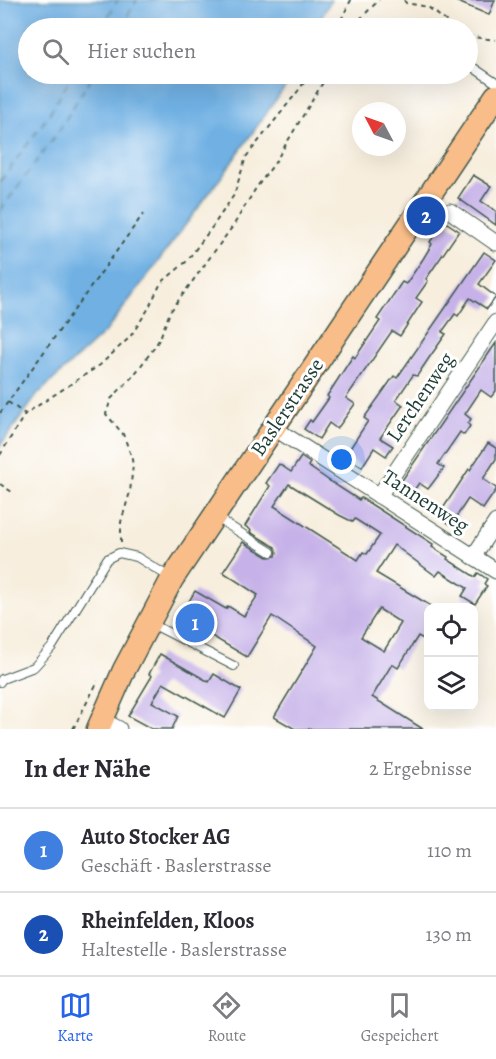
<!DOCTYPE html>
<html lang="de">
<head>
<meta charset="utf-8">
<style>
  :root { --surface:#fff; --page:#f7f7f7; --text:#2b2b33; --muted:#7c7c81; --line:#e1e1e2; --accent:#2563eb }
  body { margin:0; font-family:Alegreya,serif; background:var(--page); color:var(--text) }
  .controls { position:absolute; right:18px; bottom:18px; display:grid; overflow:hidden; border-radius:12px; box-shadow:0 6px 24px #0002 }
  .controls button { width:54px; height:54px; display:grid; place-items:center; padding:0; border:0; border-bottom:2px solid var(--line); background:var(--surface); color:var(--text); font:30px sans-serif }
  .compass { position:absolute; left:352px; top:102px; width:54px; height:54px; border-radius:50%; background:var(--surface); box-shadow:0 6px 24px #0002; rotate:311deg }
  .you { position:absolute; left:342px; top:460px; width:21px; height:21px; margin:-15px; border:4px solid #fff; border-radius:50%; background:#1a73e8; box-shadow:0 0 0 9px #1a73e833 }
  .badge { display:grid; place-items:center; width:39px; height:39px; border-radius:50%; background:var(--accent); color:#fff; font-size:20px; font-weight:700 }
  .pin { position:absolute; translate:-50% -50%; border:3px solid #fff; box-shadow:0 2px 6px #0006 }
  .list { margin:0; padding:0; list-style:none }
  h2 { display:flex; justify-content:space-between; align-items:center; height:78px; margin:0; padding:0 24px; font-size:26px }
  h2 small { font-size:20px; font-weight:400; color:var(--muted) }
  .list li { display:grid; grid-template-columns:39px 1fr auto; gap:18px; align-items:center; box-sizing:border-box; height:84px; padding:0 24px; border-top:2px solid var(--line) }
  .list b { display:block; font-size:22px; white-space:nowrap }
  .list p { margin:0; font-size:20px; white-space:nowrap; color:var(--muted) }
  .list em { font-size:20px; font-style:normal; color:var(--muted) }
  .icon { flex:none; width:33px; height:33px; fill:none; stroke:currentColor; stroke-width:2; stroke-linecap:round; stroke-linejoin:round }
  .map { position:relative; flex:none; width:496px; height:729px; overflow:hidden }
  .search { position:absolute; background:var(--surface); box-shadow:0 6px 24px #0002; left:18px; right:18px; top:18px; height:66px; display:flex; align-items:center; gap:15px; box-sizing:border-box; padding:0 21px; border-radius:33px; color:var(--muted); font-size:22px }
  .sheet { height:246px; background:var(--surface) }
  nav { display:flex; justify-content:space-around; align-items:center; box-sizing:border-box; height:84px; border-top:2px solid var(--line); background:var(--surface); font-size:16px; color:var(--muted) }
  nav a { display:grid; justify-items:center; gap:3px }
  nav .on { color:var(--accent) }
  .map>svg:first-child { display:block }
  .water { fill:#6fb0e3; stroke:#47768c; stroke-width:1.5 }
  .lines { fill:none; stroke-linecap:round; stroke-linejoin:round }
  .ferry { stroke:#376069; stroke-width:1.5; stroke-dasharray:8 6; stroke-linecap:butt }
  .building { fill:#c6b2e8; fill-rule:evenodd }
  .service-casing { stroke:#3f584d; stroke-width:10 }
  .minor-casing { stroke:#3f584d; stroke-width:17 }
  .primary-casing { stroke:#3f584d; stroke-width:25 }
  .path { stroke:#3f584d; stroke-width:2; stroke-dasharray:4.5 4.5; stroke-linecap:butt }
  .service { stroke:#fff; stroke-width:8 }
  .minor { stroke:#fff; stroke-width:15 }
  .primary { stroke:#f8bd89; stroke-width:22 }
  .labels { text-anchor:middle; dominant-baseline:central; stroke-width:6; stroke-linejoin:round; paint-order:stroke }
  .street-label { font-size:21px; fill:#1f3d34; stroke:#fff }
</style>
</head>
<body>
<div class="map">
<svg width="496" height="729" viewBox="0 0 496 729">
  <rect width="100%" height="100%" fill="#fff"/>
  <filter id="ink" filterUnits="userSpaceOnUse"><feTurbulence type="fractalNoise" baseFrequency=".0167" numOctaves="2"/><feDisplacementMap in="SourceGraphic" scale="12" xChannelSelector="R" yChannelSelector="G"/><feConvolveMatrix kernelMatrix="1 2 1 2 8 2 1 2 1" color-interpolation-filters="sRGB"/></filter>
  <filter id="wash" filterUnits="userSpaceOnUse"><feTurbulence type="fractalNoise" baseFrequency=".008" numOctaves="4" result="noise"/><feDisplacementMap in="SourceGraphic" scale="24" xChannelSelector="R" yChannelSelector="G"/><feGaussianBlur stdDeviation="1.35" result="paint"/><feColorMatrix in="noise" values="0 0 0 0 0 0 0 0 0 0 0 0 0 0 0 0 0 1.4 0 .05"/><feComposite in="paint" operator="in"/></filter>
  <g filter="url(#wash)">
    <rect width="100%" height="100%" fill="#f7eedd"/>
    <path class="water" d="M0,0H331L316,28H28V74H294L222,176L107,330L38,394L0,446Z"/>
    <g class="lines">
      <g class="ferry">
        <path d="M101,28L118,0"/>
        <path d="M120,28L137,0"/>
        <path d="M0,182L46,119L73,74"/>
        <path d="M0,211L60,129L93,74"/>
      </g>
    </g>
    <g id="blocks">
      <g class="building">
        <path d="M453,0H495L489,15Z"/>
        <path d="M473,175L491,186L481,201L496,211V225L458,198Z"/>
        <path d="M444,221L459,231L426,279L428,281L416,298L422,302L400,336L392,331L346,398L355,404L337,429L329,423L319,439L304,429L310,420L312,422L329,398L327,396L353,356L355,358L380,321L377,319L402,282L406,284L423,259L432,244L430,242Z"/>
        <path d="M484,252L496,260L479,284L496,297L487,309L470,298L458,316L455,314L442,332L446,334L429,358L417,376L413,375L396,400L403,405L380,438L393,446L386,456L374,448L362,467L345,456L368,421L364,418L394,376L397,378Z"/>
        <path d="M496,343V391L491,397L481,390L465,414L471,419L468,424L470,426L464,435L460,432L438,464L444,468L428,489L419,483L412,493L409,491L406,496L396,489Z"/>
        <path d="M488,443L496,448V459L483,479L496,488V490L483,509L468,499L451,525L438,516L469,469L470,470Z"/>
        <path d="M301,457L310,463L308,466L331,482L359,500L361,498L377,508L433,544L432,547L448,557L447,559L475,577L478,573L487,579L484,584L487,586L475,604L462,596L467,588L440,571L436,576L394,545L376,573L431,606L429,608V642L418,636L398,668L392,664L372,697L423,729H295L274,717L317,646L272,616L247,657L210,635L208,638L178,620L195,591L226,609L228,606L244,616L258,595L223,572L243,542L268,557L276,556L277,552L275,547L250,532L251,530L245,526L270,486L266,483L279,464L291,472ZM289,484L339,515L353,522L355,519L380,535L367,554L363,552L358,560L274,506ZM379,609L401,623L384,651L361,637Z"/>
        <path d="M160,654L209,682L214,674L241,690L225,718L163,683L152,702L178,716L172,729H152L128,716L152,676L149,674Z"/>
      </g>
    </g>
  </g>
  <g filter="url(#ink)">
    <use href="#blocks" fill-opacity="0" stroke="#3f584d" stroke-width="1.5"/>
    <g class="lines">
      <defs>
        <g id="service">
          <path d="M468,64L496,83"/>
          <path d="M217,518L271,552"/>
          <path d="M150,623L234,666"/>
          <path d="M0,682L2,679L34,667L52,647L107,559L119,553L137,557L171,578"/>
        </g>
        <g id="minor">
          <path d="M450,211L496,243"/>
          <path d="M274,428L496,571"/>
          <path d="M379,496L496,322"/>
          <path d="M473,557L496,522"/>
          <path d="M102,720L119,729"/>
        </g>
        <path id="primary" d="M98,729L124,670L172,579L496,96"/>
      </defs>
      <use href="#service" class="service-casing"/>
      <use href="#minor" class="minor-casing"/>
      <use href="#primary" class="primary-casing"/>
      <g class="path">
        <path d="M404,0L406,3L428,7L455,28"/>
        <path d="M337,28L351,0"/>
        <path d="M357,28L360,19L379,0"/>
        <path d="M468,35L473,37L496,40"/>
        <path d="M8,402L25,414"/>
        <path d="M0,413L144,213"/>
        <path d="M0,455L25,414L100,365L130,337L147,311L161,283L186,262L213,226L234,195L246,157L298,91L310,74"/>
        <path d="M0,484L12,492"/>
        <path d="M121,542V522L130,492L133,465L131,455L123,434L106,414L111,399L134,375L154,348L160,338L170,312L233,226L256,188L274,164L328,74"/>
        <path d="M73,729L98,681"/>
      </g>
      <use href="#service" class="service"/>
      <use href="#minor" class="minor"/>
      <use href="#primary" class="primary"/>
    </g>
  </g>
  <g class="labels">
    <g class="street-label">
      <text transform="translate(420 397) rotate(-56)">Lerchenweg</text>
      <text transform="translate(287 407) rotate(-56)">Baslerstrasse</text>
      <text transform="translate(426 501) rotate(33)">Tannenweg</text>
    </g>
  </g>
</svg>
<div class="controls">
<button><svg class="icon" aria-label="locate" viewBox="0 0 24 24"><circle cx="12" cy="12" r="6"/><path d="M12 2v4M12 18v4M2 12h4M18 12h4"/></svg></button>
<button><svg class="icon" aria-label="layers" viewBox="0 0 24 24"><path d="M12 4l9 5-9 5-9-5zM3 14l9 5 9-5"/></svg></button>
</div>
<svg class="compass" viewBox="-18 -18 36 36"><path d="M0-13l5 13h-10z" fill="#e53935"/><path d="M0 13l5-13h-10z" fill="#7c7c81"/></svg>
<div class="you"></div>
<div class="pin badge" style="left:195px;top:623px;background:#3f7fe0">1</div>
<div class="pin badge" style="left:426px;top:216px;background:#1a4fb4">2</div>
<div class="search"><svg class="icon" aria-label="search" viewBox="0 0 24 24"><circle cx="10" cy="10" r="6"/><path d="M15 15l6 6"/></svg>Hier suchen</div>
</div>
<section class="sheet">
<h2>In der Nähe<small>2 Ergebnisse</small></h2>
<ul class="list">
<li><span class="badge" style="background:#3f7fe0">1</span><div><b>Auto Stocker AG</b><p>Geschäft · Baslerstrasse</p></div><em>110 m</em></li>
<li><span class="badge" style="background:#1a4fb4">2</span><div><b>Rheinfelden, Kloos</b><p>Haltestelle · Baslerstrasse</p></div><em>130 m</em></li>
</ul>
</section>
<nav>
<a class="on"><svg class="icon" aria-label="map" viewBox="0 0 24 24"><path d="M3 6l6-2 6 2 6-2v14l-6 2-6-2-6 2zM9 4v14M15 6v14"/></svg>Karte</a>
<a><svg class="icon" aria-label="directions" viewBox="0 0 24 24"><path d="M12 3l9 9-9 9-9-9zM9 14v-3h6M13 9l2 2-2 2"/></svg>Route</a>
<a><svg class="icon" aria-label="saved" viewBox="0 0 24 24"><path d="M7 4h10v16l-5-4-5 4z"/></svg>Gespeichert</a>
</nav>
</body>
</html>
